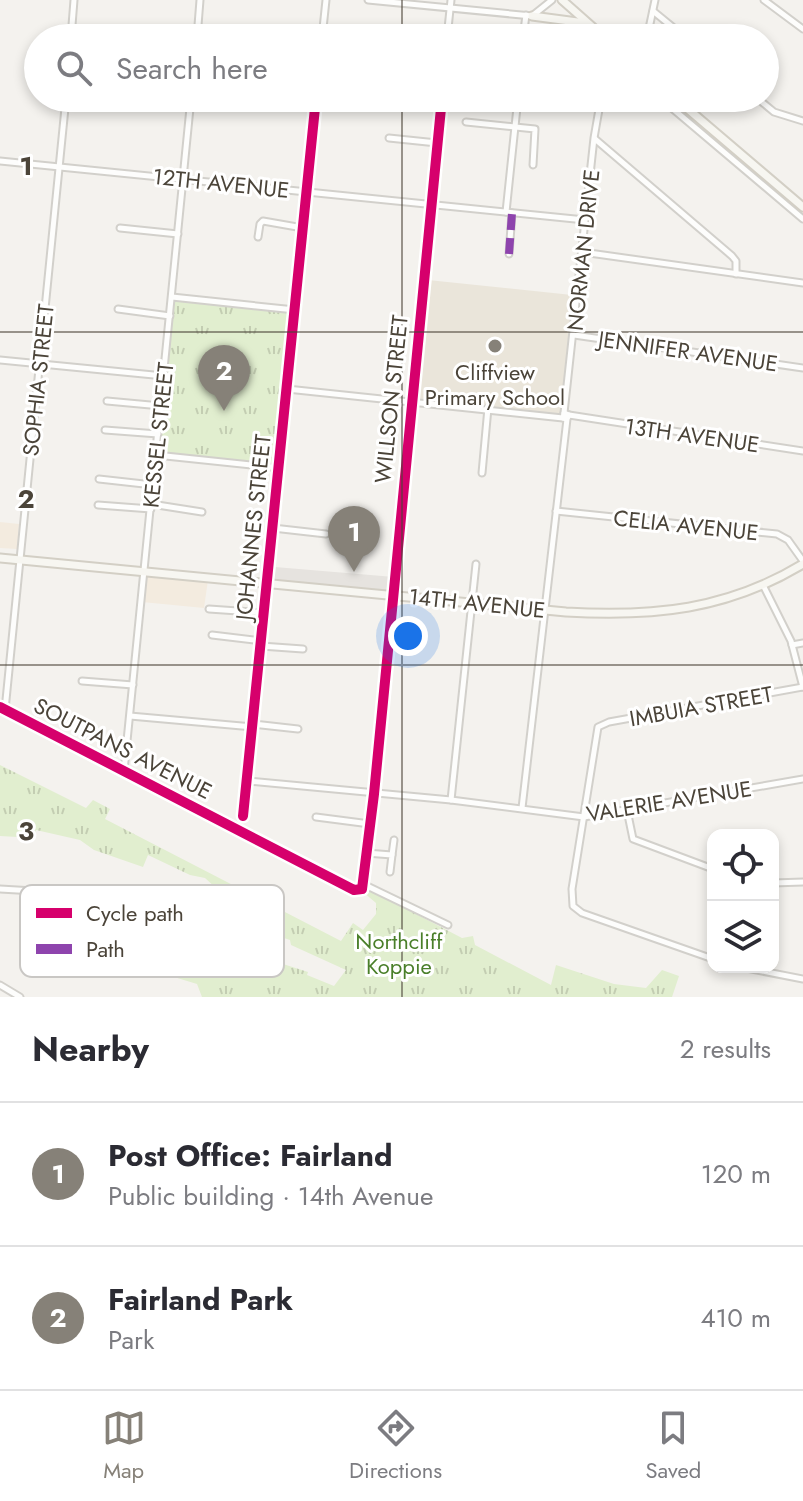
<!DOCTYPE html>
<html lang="en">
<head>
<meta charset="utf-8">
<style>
  :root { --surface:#fff; --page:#f2f2f3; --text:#2b2b33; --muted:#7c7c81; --line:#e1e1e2; --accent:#868178 }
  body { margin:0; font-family:Jost,sans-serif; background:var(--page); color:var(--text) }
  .controls { position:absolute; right:24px; bottom:24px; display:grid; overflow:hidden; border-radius:16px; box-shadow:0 4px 12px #0003 }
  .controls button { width:72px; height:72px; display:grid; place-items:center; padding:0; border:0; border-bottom:2px solid var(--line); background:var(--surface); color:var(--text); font:40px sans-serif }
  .you { position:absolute; left:408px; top:636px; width:28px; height:28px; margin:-20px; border:6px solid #fff; border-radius:50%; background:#1a73e8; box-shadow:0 0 0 12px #1a73e833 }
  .badge { display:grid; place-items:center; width:52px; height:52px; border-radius:50%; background:var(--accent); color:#fff; font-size:26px; font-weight:700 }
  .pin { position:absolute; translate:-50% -66px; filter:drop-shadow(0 2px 4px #0008) }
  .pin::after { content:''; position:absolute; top:42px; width:28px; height:24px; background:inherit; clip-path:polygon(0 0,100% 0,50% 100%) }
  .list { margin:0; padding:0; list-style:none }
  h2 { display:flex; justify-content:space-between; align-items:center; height:104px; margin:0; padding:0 32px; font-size:34px }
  h2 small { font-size:26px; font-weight:400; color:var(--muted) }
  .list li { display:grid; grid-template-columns:52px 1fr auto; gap:24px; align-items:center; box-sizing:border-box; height:144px; padding:0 32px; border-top:2px solid var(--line) }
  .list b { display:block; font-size:30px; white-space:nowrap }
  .list p { margin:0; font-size:26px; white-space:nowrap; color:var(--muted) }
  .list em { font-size:26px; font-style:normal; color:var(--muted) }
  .icon { flex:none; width:44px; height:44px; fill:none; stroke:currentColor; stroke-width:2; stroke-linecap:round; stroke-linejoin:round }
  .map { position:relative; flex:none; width:803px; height:997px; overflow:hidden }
  .search { position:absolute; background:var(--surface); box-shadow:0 4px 12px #0003; left:24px; right:24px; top:24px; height:88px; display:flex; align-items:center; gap:20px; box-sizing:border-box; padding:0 28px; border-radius:44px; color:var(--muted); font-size:30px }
  .sheet { height:392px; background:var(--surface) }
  nav { display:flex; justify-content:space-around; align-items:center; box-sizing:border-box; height:112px; border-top:2px solid var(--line); background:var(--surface); font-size:22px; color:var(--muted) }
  nav a { display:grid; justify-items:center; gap:4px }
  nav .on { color:var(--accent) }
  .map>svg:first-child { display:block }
  .commercial { fill:#f3ebdf }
  .education { fill:#eae5da }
  .park { fill:url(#park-tufts) }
  .parking { fill:#e6e3df }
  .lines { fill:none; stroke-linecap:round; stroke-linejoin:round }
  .street-casing { stroke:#d2d0cb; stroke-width:9 }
  .secondary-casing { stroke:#d3cfc5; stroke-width:11 }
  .street { stroke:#fdfdfc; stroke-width:5 }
  .secondary { stroke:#f7f6f1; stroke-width:7 }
  .quiet { stroke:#8e44ad; stroke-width:8; stroke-dasharray:16 8; stroke-linecap:butt }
  .cycleway-casing { stroke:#fff; stroke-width:15 }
  .cycleway { stroke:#d6006c; stroke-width:10 }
  .grid { fill:none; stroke:#4b4439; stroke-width:2; stroke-opacity:0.55 }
  .poi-dot { fill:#868178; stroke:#fff; stroke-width:3 }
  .labels { text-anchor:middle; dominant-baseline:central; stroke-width:6; stroke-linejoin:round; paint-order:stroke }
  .street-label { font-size:22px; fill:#4b4439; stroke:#fff }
  .poi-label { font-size:22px; fill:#4b4439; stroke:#fff }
  .park-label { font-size:22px; fill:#4a7f2a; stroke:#fff }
  .key { fill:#fff; stroke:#c9c7c4; stroke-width:2 }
  .key-label { font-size:22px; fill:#4b4439 }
  .grid-label { font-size:26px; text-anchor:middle; font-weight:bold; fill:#4b4439; stroke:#fff; stroke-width:6; stroke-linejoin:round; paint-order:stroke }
</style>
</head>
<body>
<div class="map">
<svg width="803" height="997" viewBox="0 0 803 997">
  <defs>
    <pattern id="park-tufts" width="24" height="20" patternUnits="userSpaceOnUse" patternTransform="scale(2)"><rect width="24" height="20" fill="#e1eecf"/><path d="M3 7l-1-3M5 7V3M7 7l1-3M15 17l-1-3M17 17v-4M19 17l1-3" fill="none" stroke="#c3cdb2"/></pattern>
  </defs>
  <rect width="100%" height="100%" fill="#f4f2ee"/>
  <g class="commercial">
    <path d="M0,522L19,524L17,549L0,548Z"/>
    <path d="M145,574L208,580L204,608L142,602Z"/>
  </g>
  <path class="education" d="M428,280L572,295L561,415L417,398Z"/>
  <g class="park">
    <path d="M174,297L295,311L280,466L158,455Z"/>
    <path d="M0,765L86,808L93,800L110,809L105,819L341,941L353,923L363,930L376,914V903L363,892L368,889L462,938L473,936L475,945L551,985L556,965L614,984L646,988L662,970L679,976L672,997H202L197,984L72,946L69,938L78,935H111L113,923L209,953V957L227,964L230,959L244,966H257L256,970L277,975L283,964L308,972L307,975L334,986L346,970L291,945L290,940L269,933L274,920L228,899L205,878L190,875L148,855L143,867L94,850L80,840L36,830L35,838L0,836Z"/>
  </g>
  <path class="parking" d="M275,567L394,577L393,591L273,580Z"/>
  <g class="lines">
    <defs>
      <g id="street">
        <path d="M368,0L532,16L552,0"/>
        <path d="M764,0L803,29"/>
        <path d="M653,11L686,38"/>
        <path d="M71,38L74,0"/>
        <path d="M197,38L200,0"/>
        <path d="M322,38L326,0"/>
        <path d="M447,38L451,0"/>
        <path d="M480,38H489"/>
        <path d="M523,38L526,15"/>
        <path d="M647,38L655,0"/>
        <path d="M660,98L803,219"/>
        <path d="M757,98L774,112L803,121"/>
        <path d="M466,122L535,129L533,165"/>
        <path d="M389,138L437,143"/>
        <path d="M595,139L732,256L736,261V274"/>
        <path d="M0,161L585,220"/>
        <path d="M506,212L518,98"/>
        <path d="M120,228L178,234"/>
        <path d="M258,237L260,224L263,221L303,228"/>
        <path d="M582,252L803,283"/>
        <path d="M509,254L512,213"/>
        <path d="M172,297L295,310"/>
        <path d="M118,309L170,316"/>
        <path d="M574,335L803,368"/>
        <path d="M0,360L164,376"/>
        <path d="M287,389L563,418"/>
        <path d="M107,401L161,406"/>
        <path d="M564,413L594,138L601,98"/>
        <path d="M569,415L803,451"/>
        <path d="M105,430L158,434"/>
        <path d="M156,455L279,468"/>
        <path d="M482,473L488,408"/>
        <path d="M99,479L153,485"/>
        <path d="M151,504L202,512"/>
        <path d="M98,505L151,509"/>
        <path d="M556,511L777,534L788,540L803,561"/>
        <path d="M273,528L326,534"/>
        <path d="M763,585L791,641L803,687"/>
        <path d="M209,609L265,613"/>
        <path d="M212,635L262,641"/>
        <path d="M792,645L803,643"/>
        <path d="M261,646L303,649"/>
        <path d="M82,681L133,685"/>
        <path d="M0,707L354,890L362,889L374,794L442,98"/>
        <path d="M5,710L66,98"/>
        <path d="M130,716L253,727"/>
        <path d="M253,724L298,729"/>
        <path d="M124,771L191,98"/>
        <path d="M248,781L451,800L584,817L803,779"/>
        <path d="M451,800L476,564"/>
        <path d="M522,808L567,419L563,418L564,413L569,415L567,419"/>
        <path d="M627,810L633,839L713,869"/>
        <path d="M243,816L316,98"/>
        <path d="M316,817L370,824"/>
        <path d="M366,853L392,855L390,872"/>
        <path d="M392,855L394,840"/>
        <path d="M773,883L803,882"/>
        <path d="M363,884L448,925"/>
        <path d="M0,889L137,897L277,946"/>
        <path d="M713,959L582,913L573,906L572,889L598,727L609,722L803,687"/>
        <path d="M741,967L803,979"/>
        <path d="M0,985L20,997"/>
      </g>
      <g id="secondary">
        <path d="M562,0L605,38"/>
        <path d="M532,16L585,23"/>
        <path d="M675,98L803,207"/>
        <path d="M0,558L566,612C653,617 727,610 803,564"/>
      </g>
    </defs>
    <use href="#street" class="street-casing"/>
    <use href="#secondary" class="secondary-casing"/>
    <use href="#street" class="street"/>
    <use href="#secondary" class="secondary"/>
    <path class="quiet" d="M509,254L512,213"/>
    <defs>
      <g id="cycleway">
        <path d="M0,707L354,890L362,889L374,794L442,98"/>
        <path d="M243,816L316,98"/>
      </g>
    </defs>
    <use href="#cycleway" class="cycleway-casing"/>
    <use href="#cycleway" class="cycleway"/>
  </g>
  <path class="grid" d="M402,0V38M402,98V997M0,332H803M0,665H803"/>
  <circle class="poi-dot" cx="495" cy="346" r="8"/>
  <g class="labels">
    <g class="street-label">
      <text transform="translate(221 183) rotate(6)">12TH AVENUE</text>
      <text transform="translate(583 250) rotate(-84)">NORMAN DRIVE</text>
      <text transform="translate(688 351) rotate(8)">JENNIFER AVENUE</text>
      <text transform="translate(38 380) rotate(-84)">SOPHIA STREET</text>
      <text transform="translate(391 399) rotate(-84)">WILLSON STREET</text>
      <text transform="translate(158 435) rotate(-84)">KESSEL STREET</text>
      <text transform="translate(692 435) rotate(8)">13TH AVENUE</text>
      <text transform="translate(686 525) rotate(6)">CELIA AVENUE</text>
      <text transform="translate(253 527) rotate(-84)">JOHANNES STREET</text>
      <text transform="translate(477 603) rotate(6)">14TH AVENUE</text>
      <text transform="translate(701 706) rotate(-10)">IMBUIA STREET</text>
      <text transform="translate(123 748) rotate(27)">SOUTPANS AVENUE</text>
      <text transform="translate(669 801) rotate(-9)">VALERIE AVENUE</text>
    </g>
    <g class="poi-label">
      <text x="495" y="372">Cliffview<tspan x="495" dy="25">Primary School</tspan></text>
    </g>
    <g class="park-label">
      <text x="399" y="941">Northcliff<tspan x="399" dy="25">Koppie</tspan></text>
    </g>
  </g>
  <rect x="20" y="885" width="264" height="92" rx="12" class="key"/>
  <rect x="36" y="908" width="36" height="10" fill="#d6006c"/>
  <rect x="36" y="944" width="36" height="10" fill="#8e44ad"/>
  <g class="key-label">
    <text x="86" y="921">Cycle path</text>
    <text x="86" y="957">Path</text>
  </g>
  <g class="grid-label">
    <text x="26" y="175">1</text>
    <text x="26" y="508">2</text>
    <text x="26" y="840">3</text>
  </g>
</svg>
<div class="controls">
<button><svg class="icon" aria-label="locate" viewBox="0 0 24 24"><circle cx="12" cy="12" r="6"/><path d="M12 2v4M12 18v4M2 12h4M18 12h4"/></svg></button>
<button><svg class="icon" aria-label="layers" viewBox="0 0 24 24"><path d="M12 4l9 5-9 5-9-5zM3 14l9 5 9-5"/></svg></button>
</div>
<div class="you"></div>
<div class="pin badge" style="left:354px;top:572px">1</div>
<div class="pin badge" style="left:224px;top:411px">2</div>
<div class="search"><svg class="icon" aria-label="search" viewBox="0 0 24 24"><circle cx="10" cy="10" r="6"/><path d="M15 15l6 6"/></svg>Search here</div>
</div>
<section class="sheet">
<h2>Nearby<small>2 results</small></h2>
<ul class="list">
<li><span class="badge">1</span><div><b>Post Office: Fairland</b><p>Public building · 14th Avenue</p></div><em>120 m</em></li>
<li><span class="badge">2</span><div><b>Fairland Park</b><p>Park</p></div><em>410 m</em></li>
</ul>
</section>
<nav>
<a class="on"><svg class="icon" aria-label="map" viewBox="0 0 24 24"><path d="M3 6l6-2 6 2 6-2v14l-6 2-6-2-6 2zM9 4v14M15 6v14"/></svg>Map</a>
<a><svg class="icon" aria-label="directions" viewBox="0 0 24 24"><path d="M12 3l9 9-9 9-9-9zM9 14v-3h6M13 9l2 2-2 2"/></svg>Directions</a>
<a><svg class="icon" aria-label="saved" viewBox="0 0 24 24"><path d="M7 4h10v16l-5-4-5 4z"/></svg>Saved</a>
</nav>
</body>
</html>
